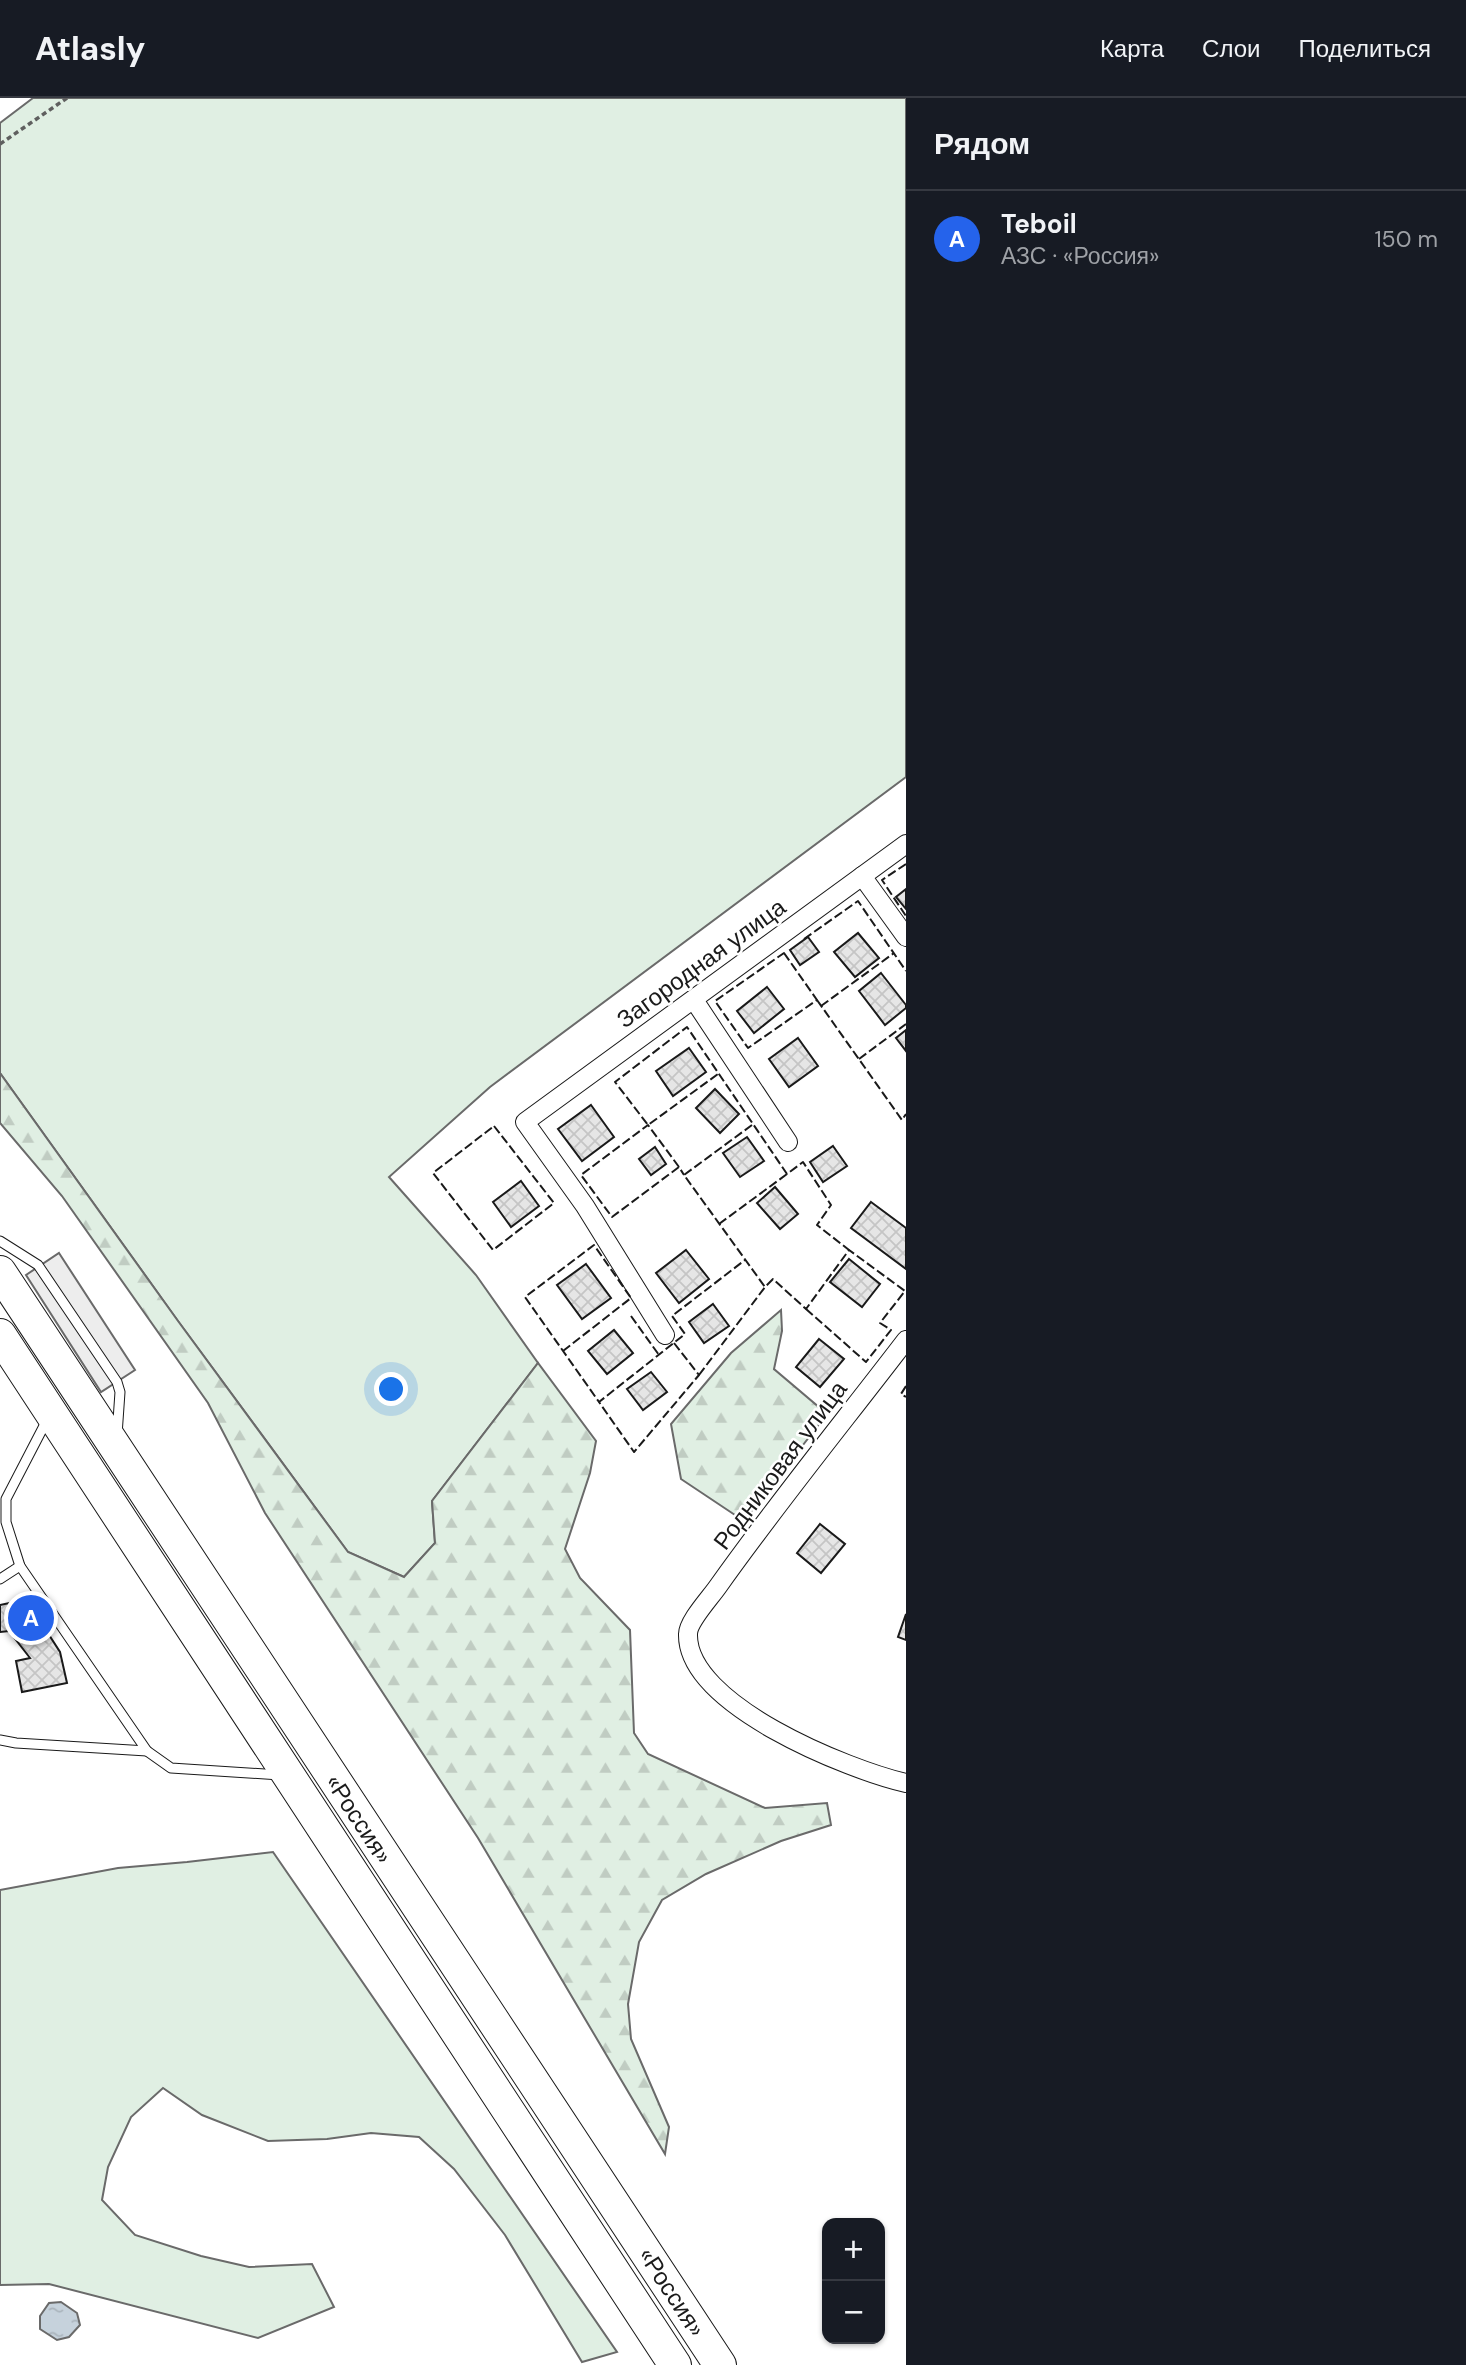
<!DOCTYPE html>
<html lang="ru">
<head>
<meta charset="utf-8">
<style>
  :root { --surface:#171b24; --page:#242831; --text:#f1f3f6; --muted:#9ea1a6; --line:#363941; --accent:#2563eb }
  body { margin:0; font-family:"DM Sans",sans-serif; background:var(--page); color:var(--text) }
  .controls { position:absolute; right:21px; bottom:21px; display:grid; overflow:hidden; border-radius:14px; box-shadow:0 2px 5px #0004 }
  .controls button { width:63px; height:63px; display:grid; place-items:center; padding:0; border:0; border-bottom:2px solid var(--line); background:var(--surface); color:var(--text); font:35px sans-serif }
  .you { position:absolute; left:392px; top:1292px; width:24px; height:24px; margin:-18px; border:5px solid #fff; border-radius:50%; background:#1a73e8; box-shadow:0 0 0 10px #1a73e833 }
  .badge { display:grid; place-items:center; width:46px; height:46px; border-radius:50%; background:var(--accent); color:#fff; font-size:23px; font-weight:700 }
  .pin { position:absolute; translate:-50% -50%; border:4px solid #fff; box-shadow:0 2px 7px #0006 }
  .list { margin:0; padding:0; list-style:none }
  h2 { display:flex; justify-content:space-between; align-items:center; height:91px; margin:0; padding:0 28px; font-size:30px }
  h2 small { font-size:23px; font-weight:400; color:var(--muted) }
  .list li { display:grid; grid-template-columns:46px 1fr auto; gap:21px; align-items:center; box-sizing:border-box; height:98px; padding:0 28px; border-top:2px solid var(--line) }
  .list b { display:block; font-size:26px; white-space:nowrap }
  .list p { margin:0; font-size:23px; white-space:nowrap; color:var(--muted) }
  .list em { font-size:23px; font-style:normal; color:var(--muted) }
  .map { position:relative; flex:none; width:906px; height:2267px; overflow:hidden }
  header { display:flex; align-items:center; gap:42px; box-sizing:border-box; height:98px; padding:0 35px; background:var(--surface); border-bottom:2px solid var(--line) }
  header strong { font-size:33px }
  nav { display:flex; gap:38px; margin-inline-start:auto; font-size:24px }
  main { display:flex }
  aside { flex:1; background:var(--surface) }
  .map>svg:first-child { display:block }
  .green { fill:#e0efe3; stroke:#6a6a6a; stroke-width:2 }
  .forest { fill:url(#forest-firs); stroke:#6a6a6a; stroke-width:2 }
  .parking { fill:#ededed; stroke:#6a6a6a; stroke-width:2 }
  .water { fill:url(#water-ripples); stroke:#6a6a6a; stroke-width:2 }
  .building { fill:url(#building-cross-hatch); stroke:#1a1a1a; stroke-width:2 }
  .lines { fill:none; stroke-linecap:round; stroke-linejoin:round }
  .lane-casing { stroke:#1a1a1a; stroke-width:11 }
  .street-casing { stroke:#1a1a1a; stroke-width:20 }
  .highway-casing { stroke:#1a1a1a; stroke-width:34 }
  .path { stroke:#5f5f5f; stroke-width:3.5; stroke-dasharray:5 3.5; stroke-linecap:butt }
  .lane { stroke:#fff; stroke-width:9 }
  .street { stroke:#fff; stroke-width:18 }
  .highway { stroke:#fff; stroke-width:32 }
  .fence { stroke:#1a1a1a; stroke-width:2; stroke-dasharray:9 3.5; stroke-linecap:butt }
  .labels { text-anchor:middle; dominant-baseline:central; stroke-width:5; stroke-linejoin:round; paint-order:stroke }
  .street-label { font-size:24px; fill:#1a1a1a; stroke:#fff }
</style>
</head>
<body>
<header>
<strong>Atlasly</strong>
<nav><a>Карта</a><a>Слои</a><a>Поделиться</a></nav>
</header>
<main>
<div class="map">
<svg width="906" height="2267" viewBox="0 0 906 2267">
  <defs>
    <pattern id="forest-firs" width="22" height="20" patternUnits="userSpaceOnUse" patternTransform="scale(1.75)"><rect width="22" height="20" fill="#e0efe3"/><path d="M5 1l3.5 6h-7zM16 11l3.5 6h-7z" fill="#c0ccc2"/></pattern>
    <pattern id="water-ripples" width="26" height="14" patternUnits="userSpaceOnUse" patternTransform="scale(1.75)"><rect width="26" height="14" fill="#c6d2dc"/><path d="M2 4q2-2 4 0t4 0M15 11q2-2 4 0t4 0" fill="none" stroke="#aab4bc"/></pattern>
    <pattern id="building-cross-hatch" width="8" height="8" patternUnits="userSpaceOnUse" patternTransform="scale(1.75)"><rect width="8" height="8" fill="#e6e6e6"/><path d="M0 0l8 8M0 8l8-8" fill="none" stroke="#c5c5c5"/></pattern>
  </defs>
  <rect width="100%" height="100%" fill="#fff"/>
  <g class="green">
    <path d="M33,0H906V679L490,989L389,1079L476,1177L538,1265L432,1403L435,1445L404,1479L348,1454L178,1223L0,975V25Z"/>
    <path d="M273,1754L617,2254L582,2264L505,2137L454,2071L419,2039L371,2035L327,2041L268,2043L202,2017L163,1990L131,2019L108,2069L102,2102L135,2137L201,2158L249,2169L312,2166L334,2209L258,2240L49,2186L0,2187V1792L118,1770L187,1764Z"/>
  </g>
  <g class="forest">
    <path d="M0,975L178,1223L348,1454L404,1479L435,1445L432,1403L538,1265L596,1343L590,1375L565,1451L580,1480L630,1532L634,1635L648,1656L765,1710L827,1705L831,1727L781,1743L706,1776L662,1802L639,1844L628,1906L631,1941L669,2029L665,2056L478,1740L265,1415L208,1305L62,1098L0,1025Z"/>
    <path d="M781,1212L782,1233L774,1271L827,1316L744,1423L681,1381L671,1326L731,1255Z"/>
  </g>
  <path class="parking" d="M59,1155L135,1272L101,1294L26,1177Z"/>
  <path class="water" d="M61,2204L77,2215L80,2227L69,2239L57,2242L40,2231V2218L49,2205Z"/>
  <g class="building">
    <path d="M906,791V811L896,799Z"/>
    <path d="M858,835L879,860L855,879L834,854Z"/>
    <path d="M808,839L819,854L800,867L790,852Z"/>
    <path d="M881,875L906,907V910L885,927L859,893Z"/>
    <path d="M767,889L784,911L754,935L737,913Z"/>
    <path d="M906,932V953L896,940Z"/>
    <path d="M798,940L818,968L789,989L769,961Z"/>
    <path d="M689,950L706,974L673,998L656,973Z"/>
    <path d="M715,991L739,1016L720,1035L696,1010Z"/>
    <path d="M591,1007L614,1039L582,1063L558,1031Z"/>
    <path d="M747,1039L764,1063L740,1079L723,1055Z"/>
    <path d="M833,1048L847,1068L823,1084L810,1064Z"/>
    <path d="M655,1049L666,1066L651,1077L639,1061Z"/>
    <path d="M521,1083L539,1108L511,1129L493,1104Z"/>
    <path d="M775,1089L798,1116L780,1131L757,1105Z"/>
    <path d="M871,1104L906,1130V1171L851,1130Z"/>
    <path d="M686,1152L709,1181L679,1205L656,1175Z"/>
    <path d="M849,1161L880,1186L862,1209L830,1184Z"/>
    <path d="M586,1166L611,1200L582,1221L557,1187Z"/>
    <path d="M713,1206L729,1228L704,1245L689,1224Z"/>
    <path d="M614,1232L633,1255L607,1276L588,1253Z"/>
    <path d="M819,1241L844,1261L820,1289L796,1269Z"/>
    <path d="M651,1274L667,1294L643,1312L627,1291Z"/>
    <path d="M820,1426L845,1446L821,1475L797,1455Z"/>
    <path d="M42,1498L60,1523L42,1526L60,1554L67,1585L22,1594L16,1563L30,1560L9,1533L0,1534V1507Z"/>
    <path d="M906,1516V1542L898,1539Z"/>
  </g>
  <g class="lines">
    <defs>
      <g id="lane">
        <path d="M0,1143L38,1167L117,1284L120,1294L117,1337"/>
        <path d="M47,1322L6,1401V1424L20,1468L147,1653L171,1670L280,1677"/>
        <path d="M0,1481L20,1468"/>
        <path d="M0,1642L16,1645L147,1653"/>
      </g>
      <g id="street">
        <path d="M862,778L906,839"/>
        <path d="M694,902L788,1044"/>
        <path d="M665,1237L585,1108L525,1024L906,746"/>
        <path d="M906,1242C844,1323 778,1404 719,1487C711,1499 688,1523 688,1536C686,1607 849,1672 906,1685"/>
      </g>
      <g id="highway">
        <path d="M0,1174L720,2267"/>
        <path d="M0,1237L675,2267"/>
      </g>
    </defs>
    <use href="#lane" class="lane-casing"/>
    <use href="#street" class="street-casing"/>
    <use href="#highway" class="highway-casing"/>
    <path class="path" d="M0,46L67,0"/>
    <use href="#lane" class="lane"/>
    <use href="#street" class="street"/>
    <use href="#highway" class="highway"/>
    <g class="fence">
      <path d="M906,766L882,782L906,818"/>
      <path d="M804,841L858,803L906,873"/>
      <path d="M784,855L817,902L748,950L715,903Z"/>
      <path d="M817,902L902,1022L906,1016"/>
      <path d="M821,908L894,855"/>
      <path d="M859,961L906,926"/>
      <path d="M752,1027L684,1077L765,1189"/>
      <path d="M494,1028L554,1105L493,1152L433,1075Z"/>
      <path d="M679,1069L648,1027L581,1077L612,1119L679,1069L684,1077"/>
      <path d="M719,1126L787,1076"/>
      <path d="M806,1211L866,1264L891,1232L880,1225L905,1193L849,1152"/>
      <path d="M631,1218L659,1257"/>
      <path d="M674,1245L699,1277L634,1354L599,1304C628,1281 656,1259 685,1236L672,1218L745,1162"/>
      <path d="M563,1253L631,1200L594,1147L525,1199L599,1304"/>
      <path d="M699,1277L765,1189L773,1181L806,1211L849,1152L817,1127L831,1107L803,1064L787,1076L687,929L615,984L648,1027L718,976"/>
      <path d="M906,1288L901,1296L906,1299"/>
    </g>
  </g>
  <g class="labels">
    <g class="street-label">
      <text transform="translate(701 865) rotate(-36)">Загородная улица</text>
      <text transform="translate(780 1367) rotate(-53)">Родниковая улица</text>
      <text transform="translate(359 1721) rotate(57)">«Россия»</text>
      <text transform="translate(672 2194) rotate(57)">«Россия»</text>
    </g>
  </g>
</svg>
<div class="controls">
<button>+</button>
<button>−</button>
</div>
<div class="you"></div>
<div class="pin badge" style="left:31px;top:1520px">A</div>
</div>
<aside>
<h2>Рядом<small></small></h2>
<ul class="list">
<li><span class="badge">A</span><div><b>Teboil</b><p>АЗС · «Россия»</p></div><em>150 m</em></li>
</ul>
</aside>
</main>
</body>
</html>
